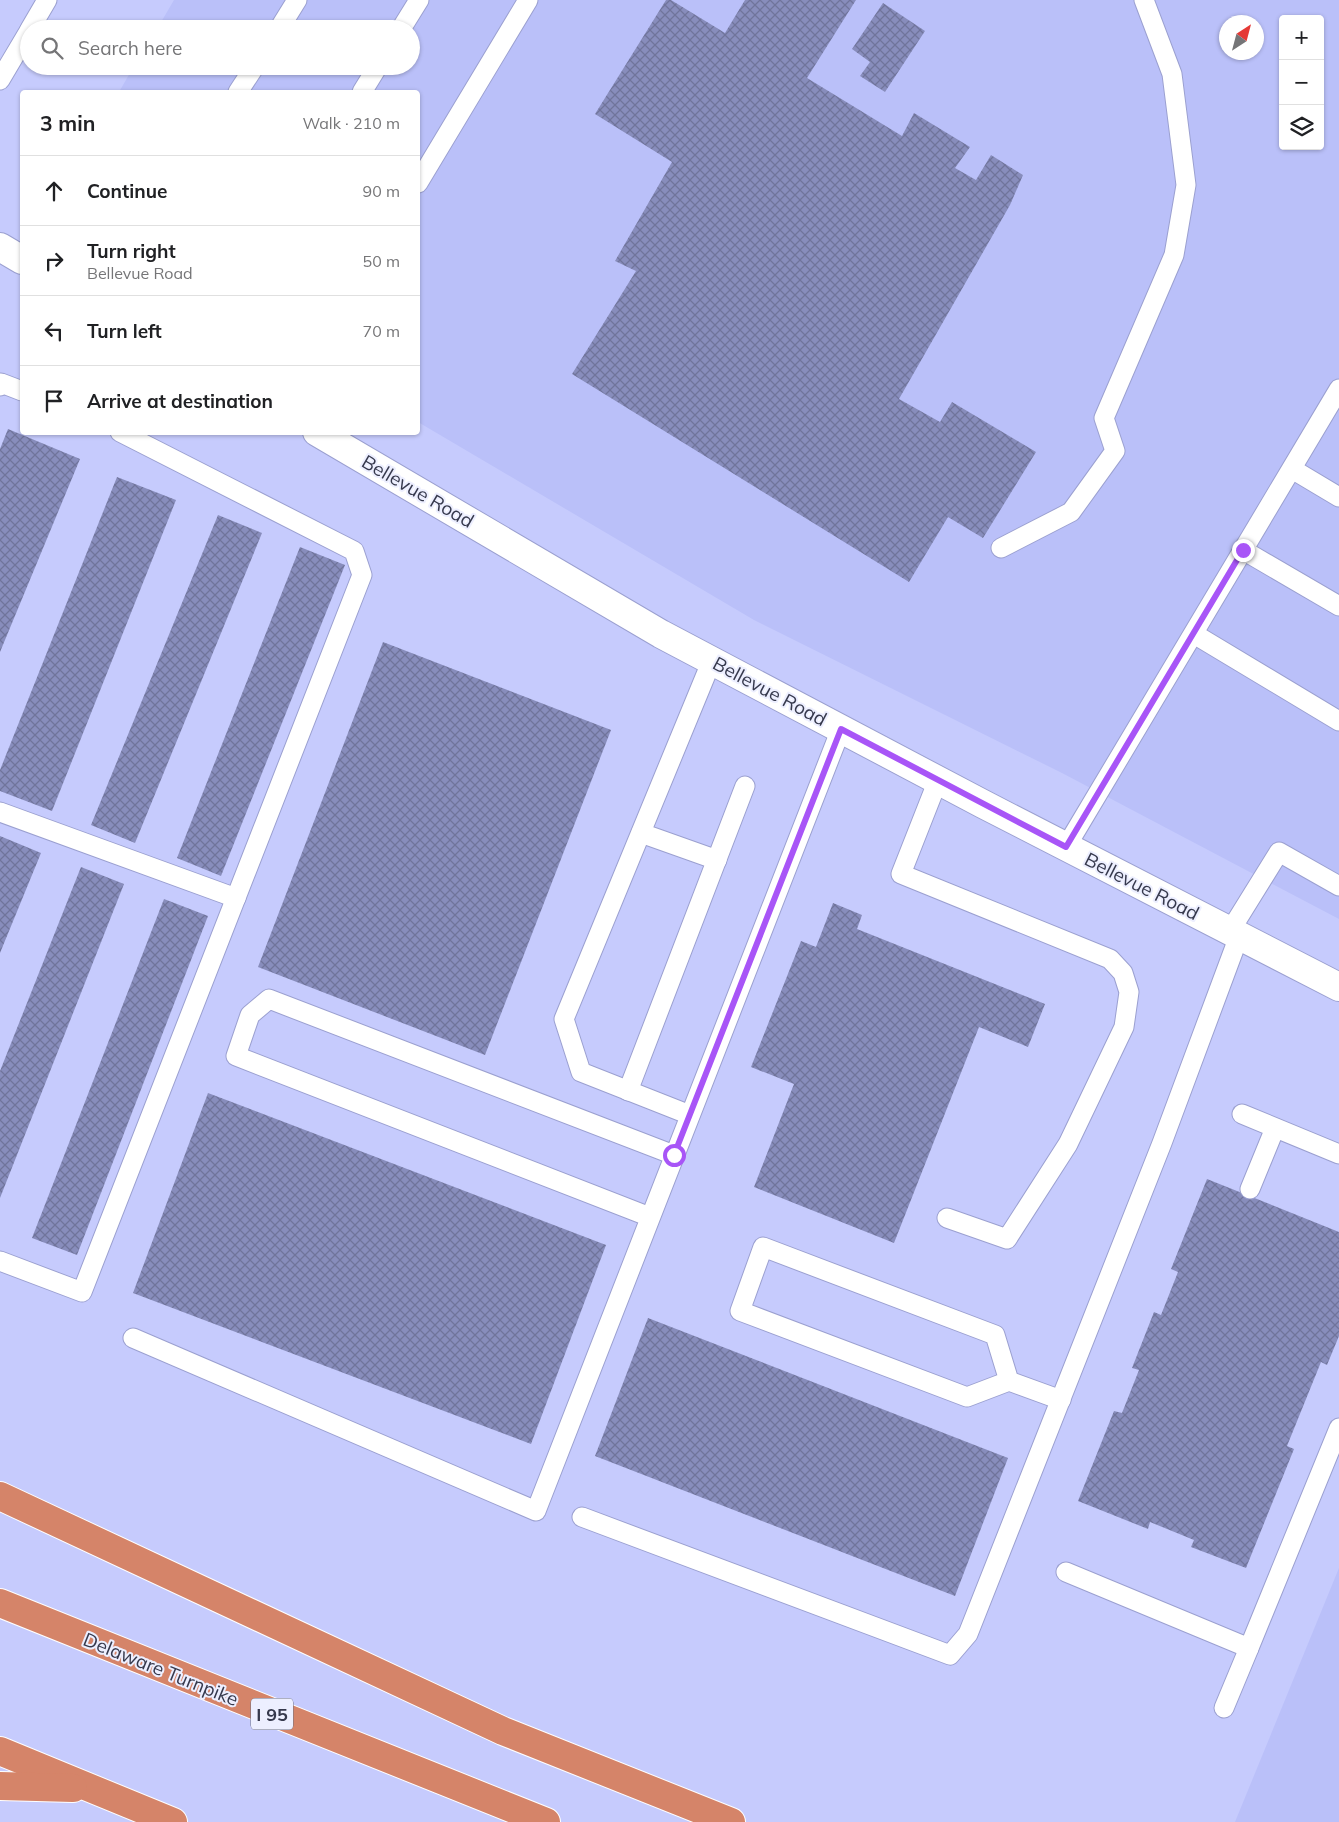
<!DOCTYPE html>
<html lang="en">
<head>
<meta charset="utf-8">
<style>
  :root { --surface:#fff; --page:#f2f2f2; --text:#202124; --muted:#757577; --line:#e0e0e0 }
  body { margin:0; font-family:Mulish,sans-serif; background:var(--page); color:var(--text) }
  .controls { position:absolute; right:15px; top:15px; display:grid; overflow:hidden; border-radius:5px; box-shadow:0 1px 4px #0004 }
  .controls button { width:45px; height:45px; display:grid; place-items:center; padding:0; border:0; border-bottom:1px solid var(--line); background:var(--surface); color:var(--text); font:25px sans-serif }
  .compass { position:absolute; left:1219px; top:15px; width:45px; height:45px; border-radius:50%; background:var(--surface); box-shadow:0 1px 4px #0004; rotate:36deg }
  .stop { position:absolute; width:15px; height:15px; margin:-11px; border:4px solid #a855f7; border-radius:50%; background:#fff }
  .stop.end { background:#a855f7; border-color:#fff; box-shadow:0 1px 5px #0008 }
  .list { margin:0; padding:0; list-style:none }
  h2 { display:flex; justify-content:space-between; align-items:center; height:65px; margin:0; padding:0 20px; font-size:21px }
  h2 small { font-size:16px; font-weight:400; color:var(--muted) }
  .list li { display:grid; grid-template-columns:32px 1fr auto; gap:15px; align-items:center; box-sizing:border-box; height:70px; padding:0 20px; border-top:1px solid var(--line) }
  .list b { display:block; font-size:19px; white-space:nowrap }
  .list p { margin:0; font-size:16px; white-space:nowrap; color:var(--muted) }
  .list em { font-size:16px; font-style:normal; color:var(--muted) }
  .icon { flex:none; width:28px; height:28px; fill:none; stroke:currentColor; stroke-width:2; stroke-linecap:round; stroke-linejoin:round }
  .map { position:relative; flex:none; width:1339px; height:1822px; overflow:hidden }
  .search { position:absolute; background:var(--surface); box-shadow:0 1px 4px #0004; left:20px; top:20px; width:400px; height:55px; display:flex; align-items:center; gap:12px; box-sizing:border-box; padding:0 18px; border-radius:28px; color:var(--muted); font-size:19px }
  .panel { position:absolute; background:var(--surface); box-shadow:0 1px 4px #0004; left:20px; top:90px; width:400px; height:345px; border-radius:5px }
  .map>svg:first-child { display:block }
  .built { fill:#bac0f9; fill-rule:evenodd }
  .building { fill:url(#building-cross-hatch) }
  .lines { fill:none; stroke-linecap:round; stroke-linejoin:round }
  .service-casing { stroke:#9ba0d0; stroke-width:21 }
  .minor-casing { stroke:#9ba0d0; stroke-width:30 }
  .motorway-casing { stroke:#fff; stroke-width:30 }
  .service { stroke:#fff; stroke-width:19 }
  .minor { stroke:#fff; stroke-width:28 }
  .motorway { stroke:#d58469; stroke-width:28 }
  .route { stroke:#a855f7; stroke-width:6 }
  .labels { text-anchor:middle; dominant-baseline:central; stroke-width:4; stroke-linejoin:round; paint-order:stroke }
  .shield { fill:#edefff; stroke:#6d7082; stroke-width:1 }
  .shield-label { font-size:18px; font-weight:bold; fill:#36394d }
  .street-label { font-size:19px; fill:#36394d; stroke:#edefff }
</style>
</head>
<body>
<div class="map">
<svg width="1339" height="1822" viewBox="0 0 1339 1822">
  <defs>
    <pattern id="building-cross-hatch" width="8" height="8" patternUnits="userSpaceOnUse" patternTransform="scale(1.25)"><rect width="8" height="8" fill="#888dbc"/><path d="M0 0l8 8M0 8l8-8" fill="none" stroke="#70749b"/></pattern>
  </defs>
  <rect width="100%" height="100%" fill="#c6cbfd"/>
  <g class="built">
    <path d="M174,0H1339V919L1062,773L754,620L418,422V92H119L134,66H411V29H157ZM1283,19H1320V146H1283ZM1226,22H1256V52H1226Z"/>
    <path d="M1339,1568V1822H1235Z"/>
  </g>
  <g class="building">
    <path d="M666,0H671L725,33L745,0H856L807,78L902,136L914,113L970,147L955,168L976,180L991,155L1023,175L1010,205L899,399L940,422L952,402L1036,452L983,538L948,517L909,582L572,374L636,271L615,261L672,162L595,114Z"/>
    <path d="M883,3L925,31L885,92L860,76L870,62L852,49Z"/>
    <path d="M8,429L80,459L0,652V449Z"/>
    <path d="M117,477L176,500L52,811L0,791V770Z"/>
    <path d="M218,515L262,533L135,843L91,825Z"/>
    <path d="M300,547L345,565L221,876L177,858Z"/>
    <path d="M383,642L611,730L485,1055L258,967Z"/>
    <path d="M0,836L41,853L0,953Z"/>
    <path d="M81,867L124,884L0,1198V1071Z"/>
    <path d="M164,899L208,916L77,1255L32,1238Z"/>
    <path d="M833,903L862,915L857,929L1045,1004L1028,1047L979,1027L894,1243L754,1187L794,1084L751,1067L801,941L816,947Z"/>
    <path d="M208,1093L606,1245L531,1444L133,1293Z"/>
    <path d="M1207,1179L1339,1232V1336L1327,1365L1321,1362L1287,1446L1294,1449L1246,1568L1191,1547L1194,1540L1150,1522L1148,1529L1078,1501L1114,1411L1122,1413L1139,1370L1132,1368L1154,1312L1161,1315L1178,1272L1171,1269Z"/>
    <path d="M648,1318L1008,1458L955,1596L595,1456Z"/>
  </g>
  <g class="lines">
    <defs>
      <g id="service">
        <path d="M30,29L47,0"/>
        <path d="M279,29L297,0"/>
        <path d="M401,29L419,0"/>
        <path d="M0,80L29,31"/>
        <path d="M238,92L255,66"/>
        <path d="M362,92L378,66"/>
        <path d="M418,183L528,0"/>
        <path d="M0,386L1,383L22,391"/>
        <path d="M1292,469L1339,497"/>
        <path d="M1001,548L1071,512L1115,451L1104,418L1174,255L1186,185L1172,74L1144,0"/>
        <path d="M1243,550L1339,606"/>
        <path d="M1194,634L1339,721"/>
        <path d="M938,780L901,874L1110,959L1123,973L1129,992L1124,1027L1068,1144L1007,1239L947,1218"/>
        <path d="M0,812L236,898"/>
        <path d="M641,833L717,860"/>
        <path d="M1066,847L1339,389"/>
        <path d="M1230,931L1279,852L1339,886"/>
        <path d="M628,1091L745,786"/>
        <path d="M1242,1114L1339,1154"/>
        <path d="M690,1115L581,1072L564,1019L712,660"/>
        <path d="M1250,1189L1275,1128"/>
        <path d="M650,1217L236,1056L250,1015L269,999L674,1155"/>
        <path d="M0,1261L82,1292L362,575L354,551L120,432"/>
        <path d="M133,1338L536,1511L841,729"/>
        <path d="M1009,1381L995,1335L763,1247L740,1311L967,1397L1009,1381L1061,1400"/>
        <path d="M582,1517L950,1655L968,1634L1162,1143L1239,936"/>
        <path d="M1066,1572L1249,1648L1339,1428"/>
        <path d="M1224,1708L1249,1648"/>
      </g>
      <g id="minor">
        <path d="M0,247L22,260"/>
        <path d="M317,432L661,634L983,804L1339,987"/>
      </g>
      <g id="motorway">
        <path d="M0,1496L503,1731L731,1822"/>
        <path d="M0,1603L546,1822"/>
        <path d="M0,1751L173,1822"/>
        <path d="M0,1786L73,1788"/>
      </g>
    </defs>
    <use href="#service" class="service-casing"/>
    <use href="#minor" class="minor-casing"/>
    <use href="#motorway" class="motorway-casing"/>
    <use href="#service" class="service"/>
    <use href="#minor" class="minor"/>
    <use href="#motorway" class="motorway"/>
  </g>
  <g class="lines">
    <path class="route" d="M674,1155L841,729L1066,847L1243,550"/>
  </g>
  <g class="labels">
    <rect class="shield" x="251" y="1698.5" width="42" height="31" rx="4"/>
    <g class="shield-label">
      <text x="272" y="1714">I 95</text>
    </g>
    <g class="street-label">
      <text transform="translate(418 491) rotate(30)">Bellevue Road</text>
      <text transform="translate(770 691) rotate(28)">Bellevue Road</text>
      <text transform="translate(1142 886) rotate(27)">Bellevue Road</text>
      <text transform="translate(161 1669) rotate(22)">Delaware Turnpike</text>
    </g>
  </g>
</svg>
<div class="controls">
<button>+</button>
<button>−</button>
<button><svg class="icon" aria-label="layers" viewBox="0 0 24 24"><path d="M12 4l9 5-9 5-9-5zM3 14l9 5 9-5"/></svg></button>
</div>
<svg class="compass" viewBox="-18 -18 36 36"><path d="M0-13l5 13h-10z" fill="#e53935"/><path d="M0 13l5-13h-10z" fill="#757577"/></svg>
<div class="stop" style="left:674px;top:1155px"></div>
<div class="stop end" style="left:1243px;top:550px"></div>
<div class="search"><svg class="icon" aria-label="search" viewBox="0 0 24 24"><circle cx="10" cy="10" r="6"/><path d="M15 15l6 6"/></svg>Search here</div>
<section class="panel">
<h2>3 min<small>Walk · 210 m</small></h2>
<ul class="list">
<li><svg class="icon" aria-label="ahead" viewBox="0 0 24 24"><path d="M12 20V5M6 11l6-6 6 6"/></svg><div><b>Continue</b></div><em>90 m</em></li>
<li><svg class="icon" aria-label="right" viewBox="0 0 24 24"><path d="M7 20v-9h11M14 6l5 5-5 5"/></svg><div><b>Turn right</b><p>Bellevue Road</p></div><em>50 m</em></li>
<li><svg class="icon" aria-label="left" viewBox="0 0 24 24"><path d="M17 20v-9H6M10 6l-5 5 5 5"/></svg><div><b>Turn left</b></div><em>70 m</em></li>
<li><svg class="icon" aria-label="arrive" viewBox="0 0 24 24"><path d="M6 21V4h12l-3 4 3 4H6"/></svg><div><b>Arrive at destination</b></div></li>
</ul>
</section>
</div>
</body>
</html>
